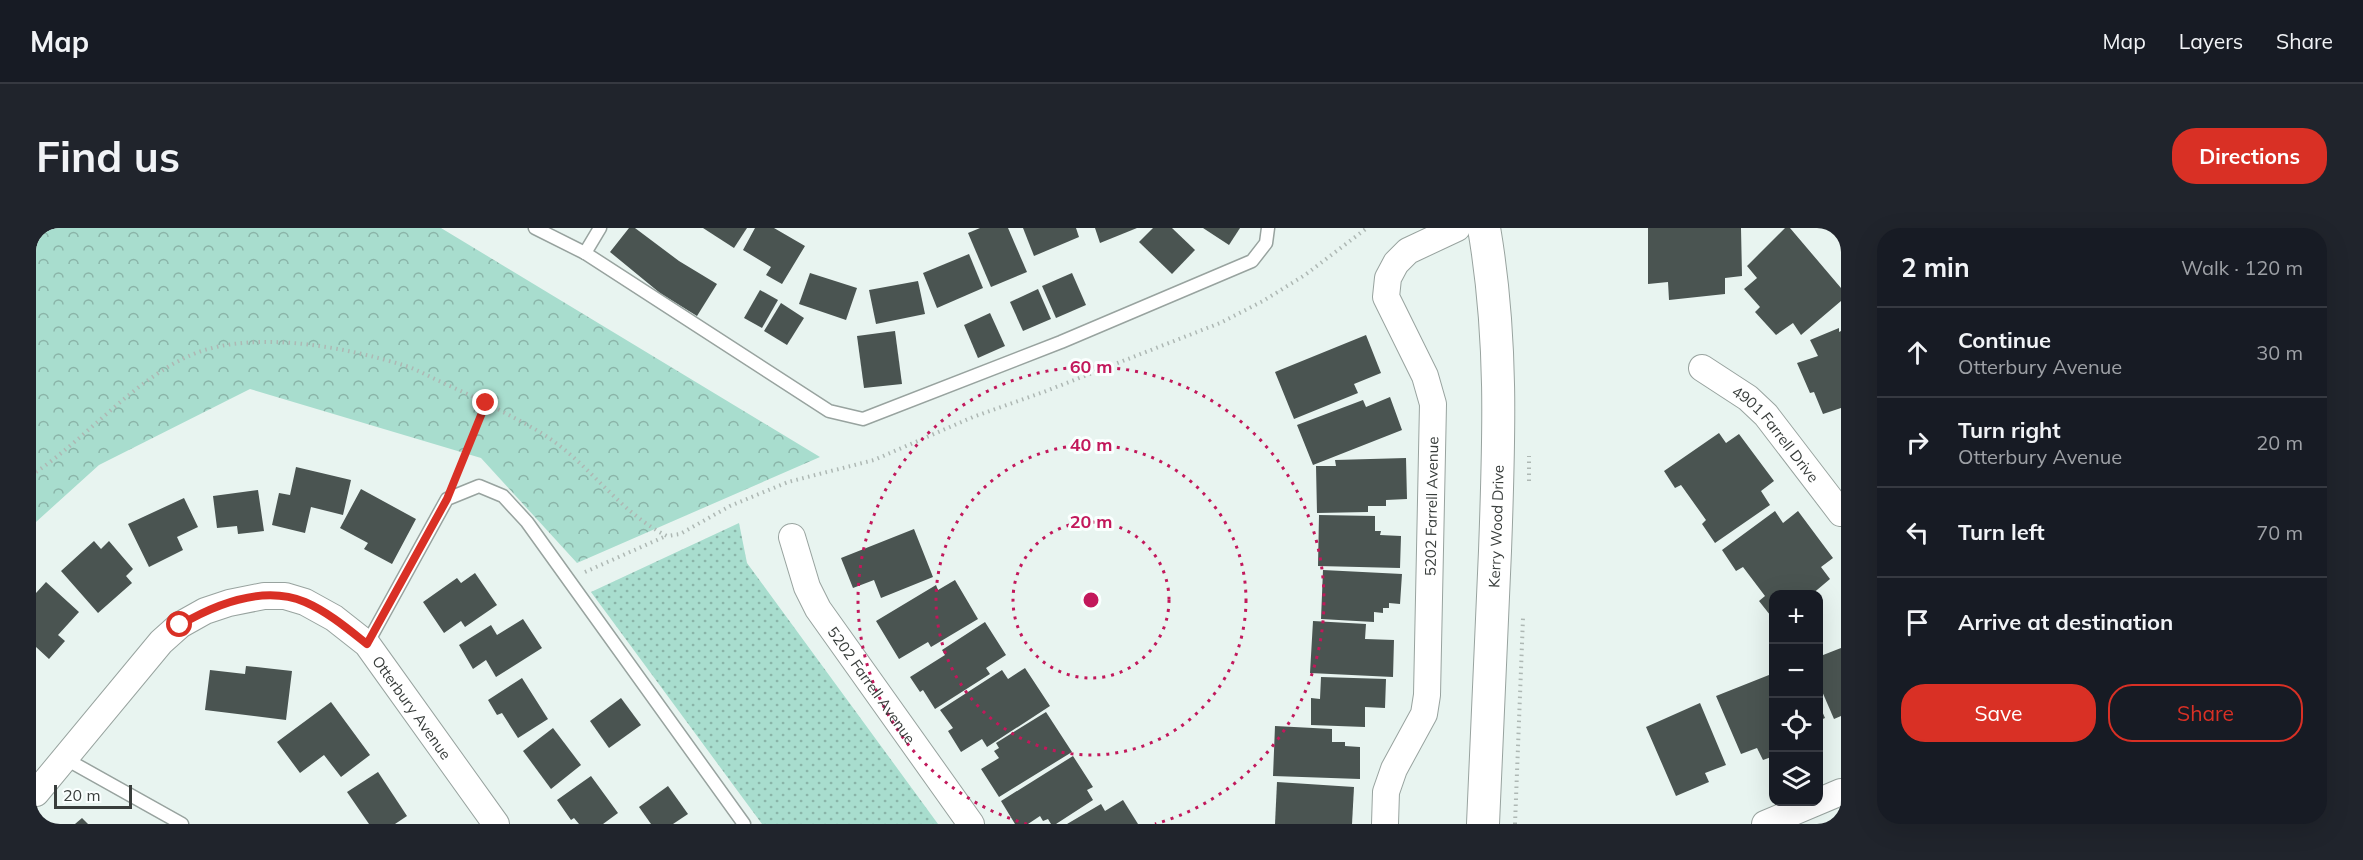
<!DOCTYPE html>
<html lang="en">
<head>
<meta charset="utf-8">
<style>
  :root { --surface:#171b24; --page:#20242c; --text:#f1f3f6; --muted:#9ea1a6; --line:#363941; --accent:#d93025 }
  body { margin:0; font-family:Mulish,sans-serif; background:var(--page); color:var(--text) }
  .controls { position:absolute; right:18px; bottom:18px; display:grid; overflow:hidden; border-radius:12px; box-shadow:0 6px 24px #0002 }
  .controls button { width:54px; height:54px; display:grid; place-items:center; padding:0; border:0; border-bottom:2px solid var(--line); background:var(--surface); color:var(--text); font:30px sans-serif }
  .scale { position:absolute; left:18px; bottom:15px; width:78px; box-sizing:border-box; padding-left:6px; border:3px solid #383d3b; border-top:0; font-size:16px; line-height:21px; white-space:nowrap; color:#383d3b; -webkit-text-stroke:4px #fafffe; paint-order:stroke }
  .stop { position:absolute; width:18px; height:18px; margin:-14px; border:4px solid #d93025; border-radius:50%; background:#fff }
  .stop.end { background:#d93025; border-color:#fff; box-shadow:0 2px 6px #0008 }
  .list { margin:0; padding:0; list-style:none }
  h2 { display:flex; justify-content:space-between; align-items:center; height:78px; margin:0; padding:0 24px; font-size:26px }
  h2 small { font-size:20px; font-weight:400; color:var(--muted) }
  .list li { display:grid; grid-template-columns:39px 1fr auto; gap:18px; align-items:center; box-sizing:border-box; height:90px; padding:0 24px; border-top:2px solid var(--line) }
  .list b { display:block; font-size:22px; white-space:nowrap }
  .list p { margin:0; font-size:20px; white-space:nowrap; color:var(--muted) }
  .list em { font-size:20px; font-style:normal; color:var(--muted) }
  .actions { display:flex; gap:12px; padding:18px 24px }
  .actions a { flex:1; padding:14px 0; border:2px solid var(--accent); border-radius:24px; text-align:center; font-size:21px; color:var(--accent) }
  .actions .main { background:var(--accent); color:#fff }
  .icon { flex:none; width:33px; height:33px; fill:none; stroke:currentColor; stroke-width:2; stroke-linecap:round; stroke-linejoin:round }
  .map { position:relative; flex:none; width:1805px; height:596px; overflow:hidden; border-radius:24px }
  header { display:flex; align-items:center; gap:36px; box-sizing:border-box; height:84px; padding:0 30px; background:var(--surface); border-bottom:2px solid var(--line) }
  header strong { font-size:28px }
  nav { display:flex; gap:33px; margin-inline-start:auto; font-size:21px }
  .intro { display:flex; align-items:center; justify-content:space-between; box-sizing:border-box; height:144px; padding:0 36px }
  h1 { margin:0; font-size:42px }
  .button { padding:15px 27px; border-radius:24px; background:var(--accent); color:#fff; font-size:21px; font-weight:700 }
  main { display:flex; gap:36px; padding:0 36px }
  aside { flex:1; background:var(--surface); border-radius:24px; box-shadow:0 6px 24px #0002 }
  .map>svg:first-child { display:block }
  .forest { fill:url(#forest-crowns) }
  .park { fill:url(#park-dots) }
  .building { fill:#4a5451 }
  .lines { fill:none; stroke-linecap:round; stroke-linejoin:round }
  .service-casing { stroke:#98a39f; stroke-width:15 }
  .minor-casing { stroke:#98a39f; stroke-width:28 }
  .tertiary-casing { stroke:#98a39f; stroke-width:34 }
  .path { stroke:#aeb8b4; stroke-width:4; stroke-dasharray:1.5 4.5; stroke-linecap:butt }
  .service { stroke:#fff; stroke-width:12 }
  .minor { stroke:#fff; stroke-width:26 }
  .tertiary { stroke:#fff; stroke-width:32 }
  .route { stroke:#d93025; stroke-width:8 }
  .ring { fill:none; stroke:#c2185b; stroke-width:3; stroke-dasharray:3 6 }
  .labels { text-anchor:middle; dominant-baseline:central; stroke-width:6; stroke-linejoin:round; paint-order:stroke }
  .street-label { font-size:15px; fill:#383d3b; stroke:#fafffe }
  .centre { fill:#c2185b; stroke:#fafffe; stroke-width:3 }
  .ring-label { font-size:18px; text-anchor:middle; font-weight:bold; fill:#c2185b; stroke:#fafffe; stroke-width:6; stroke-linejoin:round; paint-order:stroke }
</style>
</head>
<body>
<header>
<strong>Map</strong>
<nav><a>Map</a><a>Layers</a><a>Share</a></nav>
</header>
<div class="intro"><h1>Find us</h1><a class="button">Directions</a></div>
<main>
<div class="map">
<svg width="1805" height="596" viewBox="0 0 1805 596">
  <defs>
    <pattern id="forest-crowns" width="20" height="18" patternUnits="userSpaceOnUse" patternTransform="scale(1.5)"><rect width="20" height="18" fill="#a8ddce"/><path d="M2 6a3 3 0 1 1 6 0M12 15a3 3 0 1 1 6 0" fill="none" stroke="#8ab4a8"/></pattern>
    <pattern id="park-dots" width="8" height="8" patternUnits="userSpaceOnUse" patternTransform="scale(1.5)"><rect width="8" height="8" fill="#a8ddce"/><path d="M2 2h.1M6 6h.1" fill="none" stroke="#8ab4a8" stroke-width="1.8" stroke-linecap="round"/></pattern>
  </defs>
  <rect width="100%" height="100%" fill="#e8f4f0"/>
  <path class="forest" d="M0,0H405L784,229L541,335L445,230L214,161L63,237L0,294Z"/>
  <path class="park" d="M703,295L711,335L902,596H726L555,364Z"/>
  <g class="building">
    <path d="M593,0H599L643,33L681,56L661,88L624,65L574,24Z"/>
    <path d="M667,0H711L698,20Z"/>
    <path d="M719,0H738L769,18L746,56L730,47L735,39L707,22Z"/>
    <path d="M944,0H972L991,44L955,59L932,5Z"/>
    <path d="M987,0H1040L1043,9L998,28Z"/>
    <path d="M1059,0H1101L1064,15Z"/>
    <path d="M1117,0H1136L1159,22L1136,46L1103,14Z"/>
    <path d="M1167,0H1204L1193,17Z"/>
    <path d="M1612,0H1705L1706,48L1689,50V66L1633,72L1632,54L1612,56Z"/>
    <path d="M1749,0H1754L1805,60V73L1765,107L1757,95L1740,107L1719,84L1724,79L1708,61L1721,50L1711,38Z"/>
    <path d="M933,26L947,60L901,80L887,45Z"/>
    <path d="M774,45L821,60L810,92L763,76Z"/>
    <path d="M1036,45L1050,77L1020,90L1006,58Z"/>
    <path d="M882,53L889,86L840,96L833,62Z"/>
    <path d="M1002,61L1015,91L987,103L974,74Z"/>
    <path d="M724,62L742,72L726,100L708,90Z"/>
    <path d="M745,75L768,90L751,117L728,103Z"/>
    <path d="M954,85L969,118L942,130L928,97Z"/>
    <path d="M1803,100V104L1805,103V180L1787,186L1778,164L1774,165L1761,135L1782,128L1774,112Z"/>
    <path d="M859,103L866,156L828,160L821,108Z"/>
    <path d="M1330,107L1345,145L1318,156L1322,165L1258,191L1239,144Z"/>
    <path d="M1354,169L1366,202L1277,237L1261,197L1327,172L1330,179Z"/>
    <path d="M1683,205L1690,215L1703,206L1738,253L1725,263L1734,277L1679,315L1666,296L1670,292L1645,257L1639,260L1628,243Z"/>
    <path d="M1370,230L1371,271L1350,272V278H1332V284L1281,285L1280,238H1300L1299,232Z"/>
    <path d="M260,239L315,252L307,287L275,279L269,305L236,297L243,265L254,267Z"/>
    <path d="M325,261L380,291L356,336L328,321L332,315L304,300Z"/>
    <path d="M222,262L228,303L202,306L201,298L181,300L177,268Z"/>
    <path d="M148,270L162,299L141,309L147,322L113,339L92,296Z"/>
    <path d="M1739,283L1747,295L1762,283L1797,330L1785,339L1794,351L1775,367H1738V392L1723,373L1729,368L1707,339L1700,343L1686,322Z"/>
    <path d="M1283,287L1339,288V303H1345L1344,307L1365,308L1364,340L1282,338Z"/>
    <path d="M878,301L897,349L845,370L838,352L817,360L805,330Z"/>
    <path d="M58,313L65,321L73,313L97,341L90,348L96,355L62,385L25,343Z"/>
    <path d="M1287,342L1366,346L1364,376L1353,375V380H1347V385L1338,384V394L1285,391Z"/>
    <path d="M439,345L461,377L429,399L425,393L408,405L387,374L421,350L425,355Z"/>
    <path d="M919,352L942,391L895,419L892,414L863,431L840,393L900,357L902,362Z"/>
    <path d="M10,354L43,384L22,407L29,413L13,431L0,419V365Z"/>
    <path d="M487,391L506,420L460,449L450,432L437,441L423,417L455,397L461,407Z"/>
    <path d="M1277,393L1330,396L1329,411L1358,412L1357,449L1274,445Z"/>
    <path d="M949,394L970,427L950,440L954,446L899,481L887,462L884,464L874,449L909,427L906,422Z"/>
    <path d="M1805,420V488L1798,491L1782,454V429Z"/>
    <path d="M210,438L256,443L250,492L169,482L174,442L209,446Z"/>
    <path d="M989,440L1014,478L951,519L946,511L925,524L912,503L917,500L904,482L966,442L972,451Z"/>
    <path d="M1738,445V528L1727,532L1721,520L1705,526L1680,468Z"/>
    <path d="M1285,449L1350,451L1349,480L1329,479V499L1275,497V470L1284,471Z"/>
    <path d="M486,450L512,491L482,510L466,485L461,487L452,472Z"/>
    <path d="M585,470L605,497L573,520L554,493Z"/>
    <path d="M295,474L334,527L305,549L288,527L264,545L241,514Z"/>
    <path d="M1782,474L1789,490L1782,493Z"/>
    <path d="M1664,475L1690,537L1669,545L1673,554L1640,568L1610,499Z"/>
    <path d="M1010,484L1036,524L963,569L945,541L963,530L958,523L963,520L960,515Z"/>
    <path d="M1239,498L1296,501V514H1309V518L1324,519V551L1237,548Z"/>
    <path d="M517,500L545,537L515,561L487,523Z"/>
    <path d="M1037,528L1057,559L1051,562L1057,572L1020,596H1015L1012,591L1007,593L1004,588L992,596H979L965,573Z"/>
    <path d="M342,544L371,588L359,596H333L311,564Z"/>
    <path d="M555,548L582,585L567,596H543L538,590L535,592L521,572Z"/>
    <path d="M1241,554L1318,559L1316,596H1239Z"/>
    <path d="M632,558L652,586L637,596H615L603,579Z"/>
    <path d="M1087,572L1102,596H1031L1065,576L1069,583Z"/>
    <path d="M46,590L52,596H39Z"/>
  </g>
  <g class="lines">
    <defs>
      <g id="service">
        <path d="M499,0L549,25L793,183L827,191L1025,114L1216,33L1230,15L1232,0"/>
        <path d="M549,25L564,0"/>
        <path d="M331,416L411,271L443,258L467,268L491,294L708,596"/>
        <path d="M28,530L146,596"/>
      </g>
      <g id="minor">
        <path id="s1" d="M1666,140L1712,170L1730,187L1805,285"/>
        <path id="s2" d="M756,309L771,359L782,381L935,596"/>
        <path id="s3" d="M0,565L125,414L144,397L169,383L193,375L228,368H249L269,374L298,390L331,416L460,596"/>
        <path id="s4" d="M1349,596L1350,564L1358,541L1388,486L1391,467L1397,176L1389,148L1350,69L1352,50L1360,35L1372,23L1421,0"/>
        <path d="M1729,596L1805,564"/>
      </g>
      <g id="tertiary">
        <path id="s5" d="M1447,596C1451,505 1455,414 1459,323C1463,212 1467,110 1448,0"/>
      </g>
    </defs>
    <use href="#service" class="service-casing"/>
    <use href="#minor" class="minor-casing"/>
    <use href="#tertiary" class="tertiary-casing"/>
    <g class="path">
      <path d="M0,244C52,209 101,148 160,125C221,102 310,119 370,138C382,142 392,148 403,153C425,163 447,173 469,185C486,194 504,203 520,215C559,244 587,286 631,308L644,306L694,278L752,254L838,232L937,189L1005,165L1184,95L1227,73L1269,47L1331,0"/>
      <path d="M421,246L450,175"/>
      <path d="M1493,253V228"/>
      <path d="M549,344L630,308"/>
      <path d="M1479,596L1487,390"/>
    </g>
    <use href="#service" class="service"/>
    <use href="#minor" class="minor"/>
    <use href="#tertiary" class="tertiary"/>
  </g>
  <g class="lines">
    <path class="route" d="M144,397C180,376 228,357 269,374C292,384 312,401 331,416L411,271L450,175"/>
  </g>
  <g class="ring">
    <circle cx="1055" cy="372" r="78"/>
    <circle cx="1055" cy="372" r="155"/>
    <path d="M991 596A233 233 0 1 1 1119 596"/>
  </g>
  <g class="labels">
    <g class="street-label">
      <text stroke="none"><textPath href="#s1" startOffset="100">4901 Farrell Drive</textPath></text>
      <text stroke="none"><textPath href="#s4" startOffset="327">5202 Farrell Avenue</textPath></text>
      <text stroke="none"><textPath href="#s5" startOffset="298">Kerry Wood Drive</textPath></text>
      <text stroke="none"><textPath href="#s2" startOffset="170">5202 Farrell Avenue</textPath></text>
      <text stroke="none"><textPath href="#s3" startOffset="506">Otterbury Avenue</textPath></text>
    </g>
  </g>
  <circle cx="1055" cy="372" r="9" class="centre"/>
  <g class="ring-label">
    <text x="1055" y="145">60 m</text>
    <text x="1055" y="223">40 m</text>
    <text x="1055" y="300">20 m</text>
  </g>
</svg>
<div class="controls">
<button>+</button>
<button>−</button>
<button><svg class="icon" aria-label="locate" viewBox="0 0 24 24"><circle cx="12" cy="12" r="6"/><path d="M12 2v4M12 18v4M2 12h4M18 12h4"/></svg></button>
<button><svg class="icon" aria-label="layers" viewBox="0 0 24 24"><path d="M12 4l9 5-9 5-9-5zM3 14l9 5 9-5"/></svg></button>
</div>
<div class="scale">20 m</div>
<div class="stop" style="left:144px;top:397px"></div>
<div class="stop end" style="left:450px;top:175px"></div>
</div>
<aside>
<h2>2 min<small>Walk · 120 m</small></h2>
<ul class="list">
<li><svg class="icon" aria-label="ahead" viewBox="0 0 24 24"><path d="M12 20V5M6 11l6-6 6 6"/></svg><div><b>Continue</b><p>Otterbury Avenue</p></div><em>30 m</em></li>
<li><svg class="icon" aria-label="right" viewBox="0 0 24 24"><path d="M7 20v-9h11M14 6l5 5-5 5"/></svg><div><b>Turn right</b><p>Otterbury Avenue</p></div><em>20 m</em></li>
<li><svg class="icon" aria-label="left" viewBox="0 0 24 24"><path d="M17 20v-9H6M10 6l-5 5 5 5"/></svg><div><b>Turn left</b></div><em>70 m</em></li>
<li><svg class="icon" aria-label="arrive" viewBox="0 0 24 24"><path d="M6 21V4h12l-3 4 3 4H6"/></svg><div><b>Arrive at destination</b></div></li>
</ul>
<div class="actions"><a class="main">Save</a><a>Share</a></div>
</aside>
</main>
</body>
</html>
